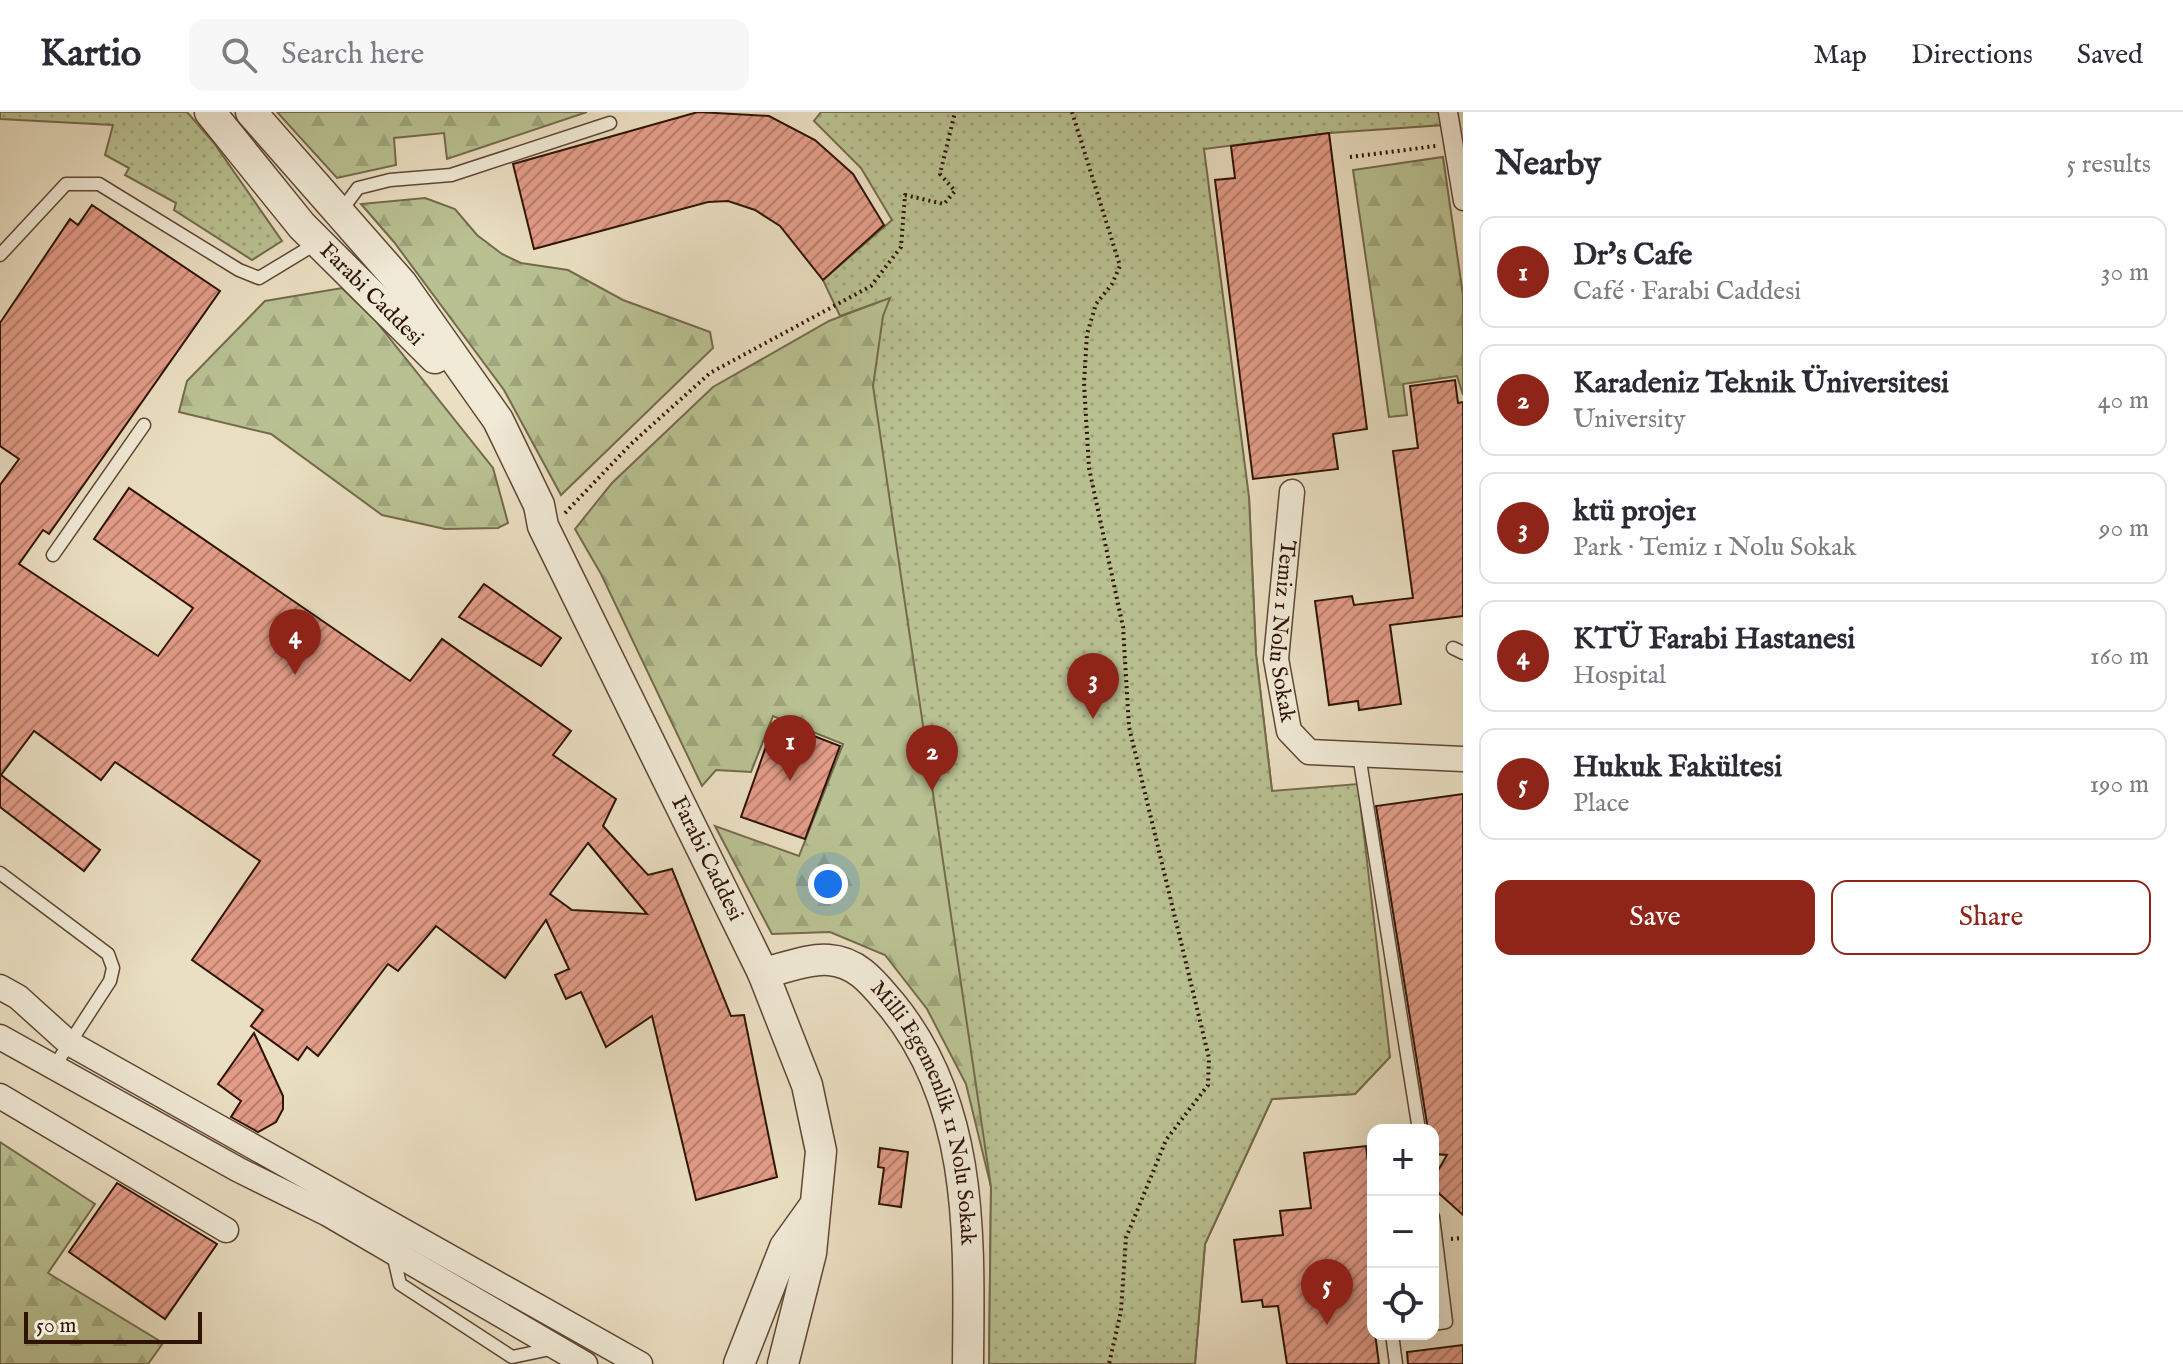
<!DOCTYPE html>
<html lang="en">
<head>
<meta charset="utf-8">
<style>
  :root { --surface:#fff; --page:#f7f7f7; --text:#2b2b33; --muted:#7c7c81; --line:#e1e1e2; --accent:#8f2418 }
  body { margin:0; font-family:"IM FELL English",serif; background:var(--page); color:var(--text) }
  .controls { position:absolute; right:24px; bottom:24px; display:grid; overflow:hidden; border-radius:16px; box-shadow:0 8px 32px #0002 }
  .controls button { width:72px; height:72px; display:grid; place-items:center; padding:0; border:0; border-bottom:2px solid var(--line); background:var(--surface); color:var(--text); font:40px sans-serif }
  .scale { position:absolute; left:24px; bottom:20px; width:178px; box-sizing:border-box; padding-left:8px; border:4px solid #2f1305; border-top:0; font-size:22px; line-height:28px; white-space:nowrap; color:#2f1305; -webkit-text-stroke:6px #f1ead7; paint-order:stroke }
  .you { position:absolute; left:828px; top:772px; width:28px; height:28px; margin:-20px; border:6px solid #fff; border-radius:50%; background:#1a73e8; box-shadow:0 0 0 12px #1a73e833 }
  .badge { display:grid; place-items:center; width:52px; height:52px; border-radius:50%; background:var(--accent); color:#fff; font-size:26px; font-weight:700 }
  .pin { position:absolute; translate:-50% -66px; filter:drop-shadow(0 2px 4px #0008) }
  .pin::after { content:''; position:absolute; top:42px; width:28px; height:24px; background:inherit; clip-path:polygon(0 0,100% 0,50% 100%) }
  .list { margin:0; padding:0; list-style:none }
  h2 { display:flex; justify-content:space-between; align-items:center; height:104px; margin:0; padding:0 32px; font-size:34px }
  h2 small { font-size:26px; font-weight:400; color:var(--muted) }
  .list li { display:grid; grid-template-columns:52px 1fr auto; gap:24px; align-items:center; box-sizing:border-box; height:112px; margin:0 16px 16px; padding:0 16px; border:2px solid var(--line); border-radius:16px }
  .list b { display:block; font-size:30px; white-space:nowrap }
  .list p { margin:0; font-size:26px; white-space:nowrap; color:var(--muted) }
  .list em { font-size:26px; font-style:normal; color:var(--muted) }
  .actions { display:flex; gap:16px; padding:24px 32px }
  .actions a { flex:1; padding:18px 0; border:2px solid var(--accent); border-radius:16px; text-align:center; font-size:28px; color:var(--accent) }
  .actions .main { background:var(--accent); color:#fff }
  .icon { flex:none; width:44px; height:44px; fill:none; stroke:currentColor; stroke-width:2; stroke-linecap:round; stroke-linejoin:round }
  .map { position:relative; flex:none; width:1463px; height:1252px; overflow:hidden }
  header { display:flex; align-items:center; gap:48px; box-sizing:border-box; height:112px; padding:0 40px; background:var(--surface); border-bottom:2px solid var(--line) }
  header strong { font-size:38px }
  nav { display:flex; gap:44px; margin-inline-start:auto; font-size:28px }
  .search { width:560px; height:72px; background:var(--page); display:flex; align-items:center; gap:20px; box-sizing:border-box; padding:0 28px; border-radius:16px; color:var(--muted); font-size:30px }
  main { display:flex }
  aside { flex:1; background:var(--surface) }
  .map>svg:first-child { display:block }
  .forest { fill:url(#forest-firs); stroke:#746a4c; stroke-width:2 }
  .park { fill:url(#park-dots); stroke:#746a4c; stroke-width:2 }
  .building { fill:url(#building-hatch); stroke:#2f1305; stroke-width:2; fill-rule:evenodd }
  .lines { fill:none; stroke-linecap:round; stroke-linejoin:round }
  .service-casing { stroke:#5e4634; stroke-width:15 }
  .pedestrian-casing { stroke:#5e4634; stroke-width:21 }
  .minor-casing { stroke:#5e4634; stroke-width:27 }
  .tertiary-casing { stroke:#5e4634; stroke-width:33 }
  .path { stroke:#2f1305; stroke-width:4; stroke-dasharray:2 4; stroke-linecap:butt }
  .service { stroke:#f1ead7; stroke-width:12 }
  .pedestrian { stroke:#f1ead7; stroke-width:18 }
  .minor { stroke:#f1ead7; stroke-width:24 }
  .tertiary { stroke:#f1ead7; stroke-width:30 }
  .labels { text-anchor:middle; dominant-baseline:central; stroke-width:7; stroke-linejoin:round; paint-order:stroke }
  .street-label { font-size:22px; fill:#2f1305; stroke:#f1ead7 }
</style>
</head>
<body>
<header>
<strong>Kartio</strong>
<div class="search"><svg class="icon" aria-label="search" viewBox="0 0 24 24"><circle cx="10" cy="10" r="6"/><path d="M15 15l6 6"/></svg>Search here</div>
<nav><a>Map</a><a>Directions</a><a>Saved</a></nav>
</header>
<main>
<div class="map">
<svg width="1463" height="1252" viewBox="0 0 1463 1252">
  <defs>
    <pattern id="forest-firs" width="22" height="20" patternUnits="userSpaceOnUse" patternTransform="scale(2)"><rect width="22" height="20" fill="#b9c192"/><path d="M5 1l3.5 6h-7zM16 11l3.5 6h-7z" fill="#9fa57c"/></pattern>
    <pattern id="park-dots" width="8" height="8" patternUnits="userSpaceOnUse" patternTransform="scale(2)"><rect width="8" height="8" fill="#b9c192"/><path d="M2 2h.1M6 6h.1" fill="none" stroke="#9fa57c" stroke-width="1.8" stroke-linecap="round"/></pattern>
    <pattern id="building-hatch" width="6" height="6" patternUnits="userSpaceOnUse" patternTransform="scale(2)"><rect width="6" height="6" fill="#e29c88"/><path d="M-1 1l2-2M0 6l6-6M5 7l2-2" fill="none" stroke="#b87e6d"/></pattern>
  </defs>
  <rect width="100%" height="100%" fill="#eadfc2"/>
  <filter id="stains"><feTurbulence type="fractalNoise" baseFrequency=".0025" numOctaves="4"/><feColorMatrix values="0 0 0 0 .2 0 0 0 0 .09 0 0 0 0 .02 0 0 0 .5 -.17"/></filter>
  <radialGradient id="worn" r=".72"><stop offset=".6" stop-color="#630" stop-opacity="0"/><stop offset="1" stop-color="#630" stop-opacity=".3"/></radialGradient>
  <g class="forest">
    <path d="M277,0H587L447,47L444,21L394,26L396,53L337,66Z"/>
    <path d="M1443,45L1463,183V283L1457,264L1403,272L1407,303L1389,305L1353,58Z"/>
    <path d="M425,86L455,97L477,123L502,142L521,151L568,158L623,188L710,220L713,236L561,383L504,278L394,130L361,92Z"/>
    <path d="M925,172L1249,385L1256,542L1272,679L1390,945L1355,982L1272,987L1205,1132L1195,1252H989L991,1075L966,972L927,897L885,843L830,820L772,822L715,714L799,744L843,632L773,604L751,660L716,658L702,674L601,462L575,417L612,371L713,275L829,209Z"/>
    <path d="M342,176L375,208L493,356L508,411L498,416L445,417L382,403L271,322L179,300L187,269L265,189Z"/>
    <path d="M0,1030L95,1092L48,1161L163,1231L148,1252H0Z"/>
  </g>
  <g class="park">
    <path d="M0,0H187L214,31L282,129L252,148L174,98L176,91L125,63L129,56L105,43L113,13L0,7Z"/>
    <path d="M821,0H1441L1444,13L1329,21L1204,37L1249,385L1256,542L1272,679L1358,672L1390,945L1355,982L1272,987L1205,1132L1195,1252H989L991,1075L873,274L883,204L890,186L840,204L823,168L892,108L861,56L814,9Z"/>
  </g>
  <g class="building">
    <path d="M698,0L769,4L815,28L853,62L884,113L823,168L780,114L755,98L728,89L708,90L534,137L513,52Z"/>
    <path d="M1329,21L1367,317L1333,322L1338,357L1253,367L1215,68L1235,66L1231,34Z"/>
    <path d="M92,93L220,179L49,422L43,418L19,452L158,544L193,496L94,427L129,376L410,569L442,527L571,619L553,643L616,687L603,714L648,763L672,757L731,904L744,903L777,1065L696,1088L652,904L606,935L581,880L566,887L555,863L569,857L546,808L505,866L436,814L398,859L388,852L318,944L307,935L298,948L251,914L263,898L192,848L260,749L115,650L101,668L34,619L1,663L100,738L84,759L0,695V373L19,347L0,334V211L70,107L78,113ZM588,731L647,802L572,798L550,782Z"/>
    <path d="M1455,268L1458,291L1463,290V504L1390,513L1401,592L1359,598L1358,589L1329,593L1315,489L1352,484L1354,493L1413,486L1393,339L1418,336L1410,274Z"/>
    <path d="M484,472L561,526L541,554L459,505Z"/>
    <path d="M775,609L840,634L805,727L741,705Z"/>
    <path d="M1463,682V1103L1433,1076V1067L1447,1043L1433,1042V1018H1428L1376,694Z"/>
    <path d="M254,921L283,984V997L276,1010L258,1020L231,1005L241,989L218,972Z"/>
    <path d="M1366,1034L1373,1089L1370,1183L1379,1252H1287L1278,1194L1263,1195L1262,1188L1242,1190L1234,1128L1283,1123L1280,1099L1311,1096L1304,1041Z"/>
    <path d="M880,1036L908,1040L901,1095L879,1092L884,1056L878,1055Z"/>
    <path d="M117,1071L217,1132L165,1207L69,1140Z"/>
    <path d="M1463,1233V1252H1408L1407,1240Z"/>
  </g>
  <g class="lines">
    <defs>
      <g id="service">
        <path d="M341,99L358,76L390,68L451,63L610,11"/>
        <path d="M0,143L66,72H99L239,158L259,166L317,131"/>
        <path d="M53,443L144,313"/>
        <path d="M1453,536L1463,541"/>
        <path d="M1359,643L1419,1018"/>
        <path d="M0,761L108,842L113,856L110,869L54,955"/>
        <path d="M1433,1105L1446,1210L1433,1212"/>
        <path d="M393,1142L400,1172L512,1245L555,1236"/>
        <path d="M1392,1222L1396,1252"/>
      </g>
      <path id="pedestrian" d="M1448,0L1463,89"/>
      <g id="minor">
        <path id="s1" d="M1292,380L1276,547L1289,619L1309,640L1463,647"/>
        <path d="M0,875L18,885L69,931L640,1252"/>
        <path d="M0,925L239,1058L328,1102L585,1252"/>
        <path d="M0,984L226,1118"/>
      </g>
      <g id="tertiary">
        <path id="s2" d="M210,0L302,114L435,246"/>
        <path id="s3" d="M251,0L402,172L498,308L539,393L543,414L763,861L807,973L821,1039L811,1141L783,1252"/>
        <path id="s4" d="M763,861C783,857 809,846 829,848C858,850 874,872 891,892C975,994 969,1127 968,1252"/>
        <path d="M739,1252L785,1135L813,1096"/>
      </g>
    </defs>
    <use href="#service" class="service-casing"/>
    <use href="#pedestrian" class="pedestrian-casing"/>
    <use href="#minor" class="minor-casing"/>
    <use href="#tertiary" class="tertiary-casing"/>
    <g class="path">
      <path d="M1072,0L1120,154L1112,172L1096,192L1087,222L1084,271L1089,356L1123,515L1129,615L1209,946L1208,973L1166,1028L1126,1126L1121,1199L1109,1252"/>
      <path d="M1350,45L1436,34"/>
      <path d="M565,401L631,332L710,261L871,174L901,135L905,83L944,92L955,79L940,62L955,0"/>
      <path d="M1451,1127L1463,1126"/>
    </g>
    <use href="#service" class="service"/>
    <use href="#pedestrian" class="pedestrian"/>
    <use href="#minor" class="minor"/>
    <use href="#tertiary" class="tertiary"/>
  </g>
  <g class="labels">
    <g class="street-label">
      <text stroke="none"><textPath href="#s2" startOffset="244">Farabi Caddesi</textPath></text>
      <text stroke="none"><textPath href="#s1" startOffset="140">Temiz 1 Nolu Sokak</textPath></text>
      <text stroke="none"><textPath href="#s3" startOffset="882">Farabi Caddesi</textPath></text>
      <text stroke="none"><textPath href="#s4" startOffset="262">Milli Egemenlik 11 Nolu Sokak</textPath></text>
    </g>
  </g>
  <rect width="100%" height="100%" filter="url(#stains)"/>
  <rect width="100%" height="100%" fill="url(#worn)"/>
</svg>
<div class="controls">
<button>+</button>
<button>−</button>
<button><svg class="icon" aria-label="locate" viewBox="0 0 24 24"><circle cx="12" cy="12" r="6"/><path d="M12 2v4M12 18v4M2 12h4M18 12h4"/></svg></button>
</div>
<div class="scale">50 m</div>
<div class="you"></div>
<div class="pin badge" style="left:790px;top:669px">1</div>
<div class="pin badge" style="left:932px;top:679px">2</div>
<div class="pin badge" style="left:1093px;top:607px">3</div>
<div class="pin badge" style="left:295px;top:563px">4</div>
<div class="pin badge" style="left:1327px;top:1213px">5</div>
</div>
<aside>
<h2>Nearby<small>5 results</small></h2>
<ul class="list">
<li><span class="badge">1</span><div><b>Dr's Cafe</b><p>Café · Farabi Caddesi</p></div><em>30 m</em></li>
<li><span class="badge">2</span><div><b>Karadeniz Teknik Üniversitesi</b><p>University</p></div><em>40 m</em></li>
<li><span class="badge">3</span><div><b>ktü proje1</b><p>Park · Temiz 1 Nolu Sokak</p></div><em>90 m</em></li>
<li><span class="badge">4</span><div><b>KTÜ Farabi Hastanesi</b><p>Hospital</p></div><em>160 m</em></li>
<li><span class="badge">5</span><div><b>Hukuk Fakültesi</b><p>Place</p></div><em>190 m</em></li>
</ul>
<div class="actions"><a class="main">Save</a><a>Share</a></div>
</aside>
</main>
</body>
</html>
